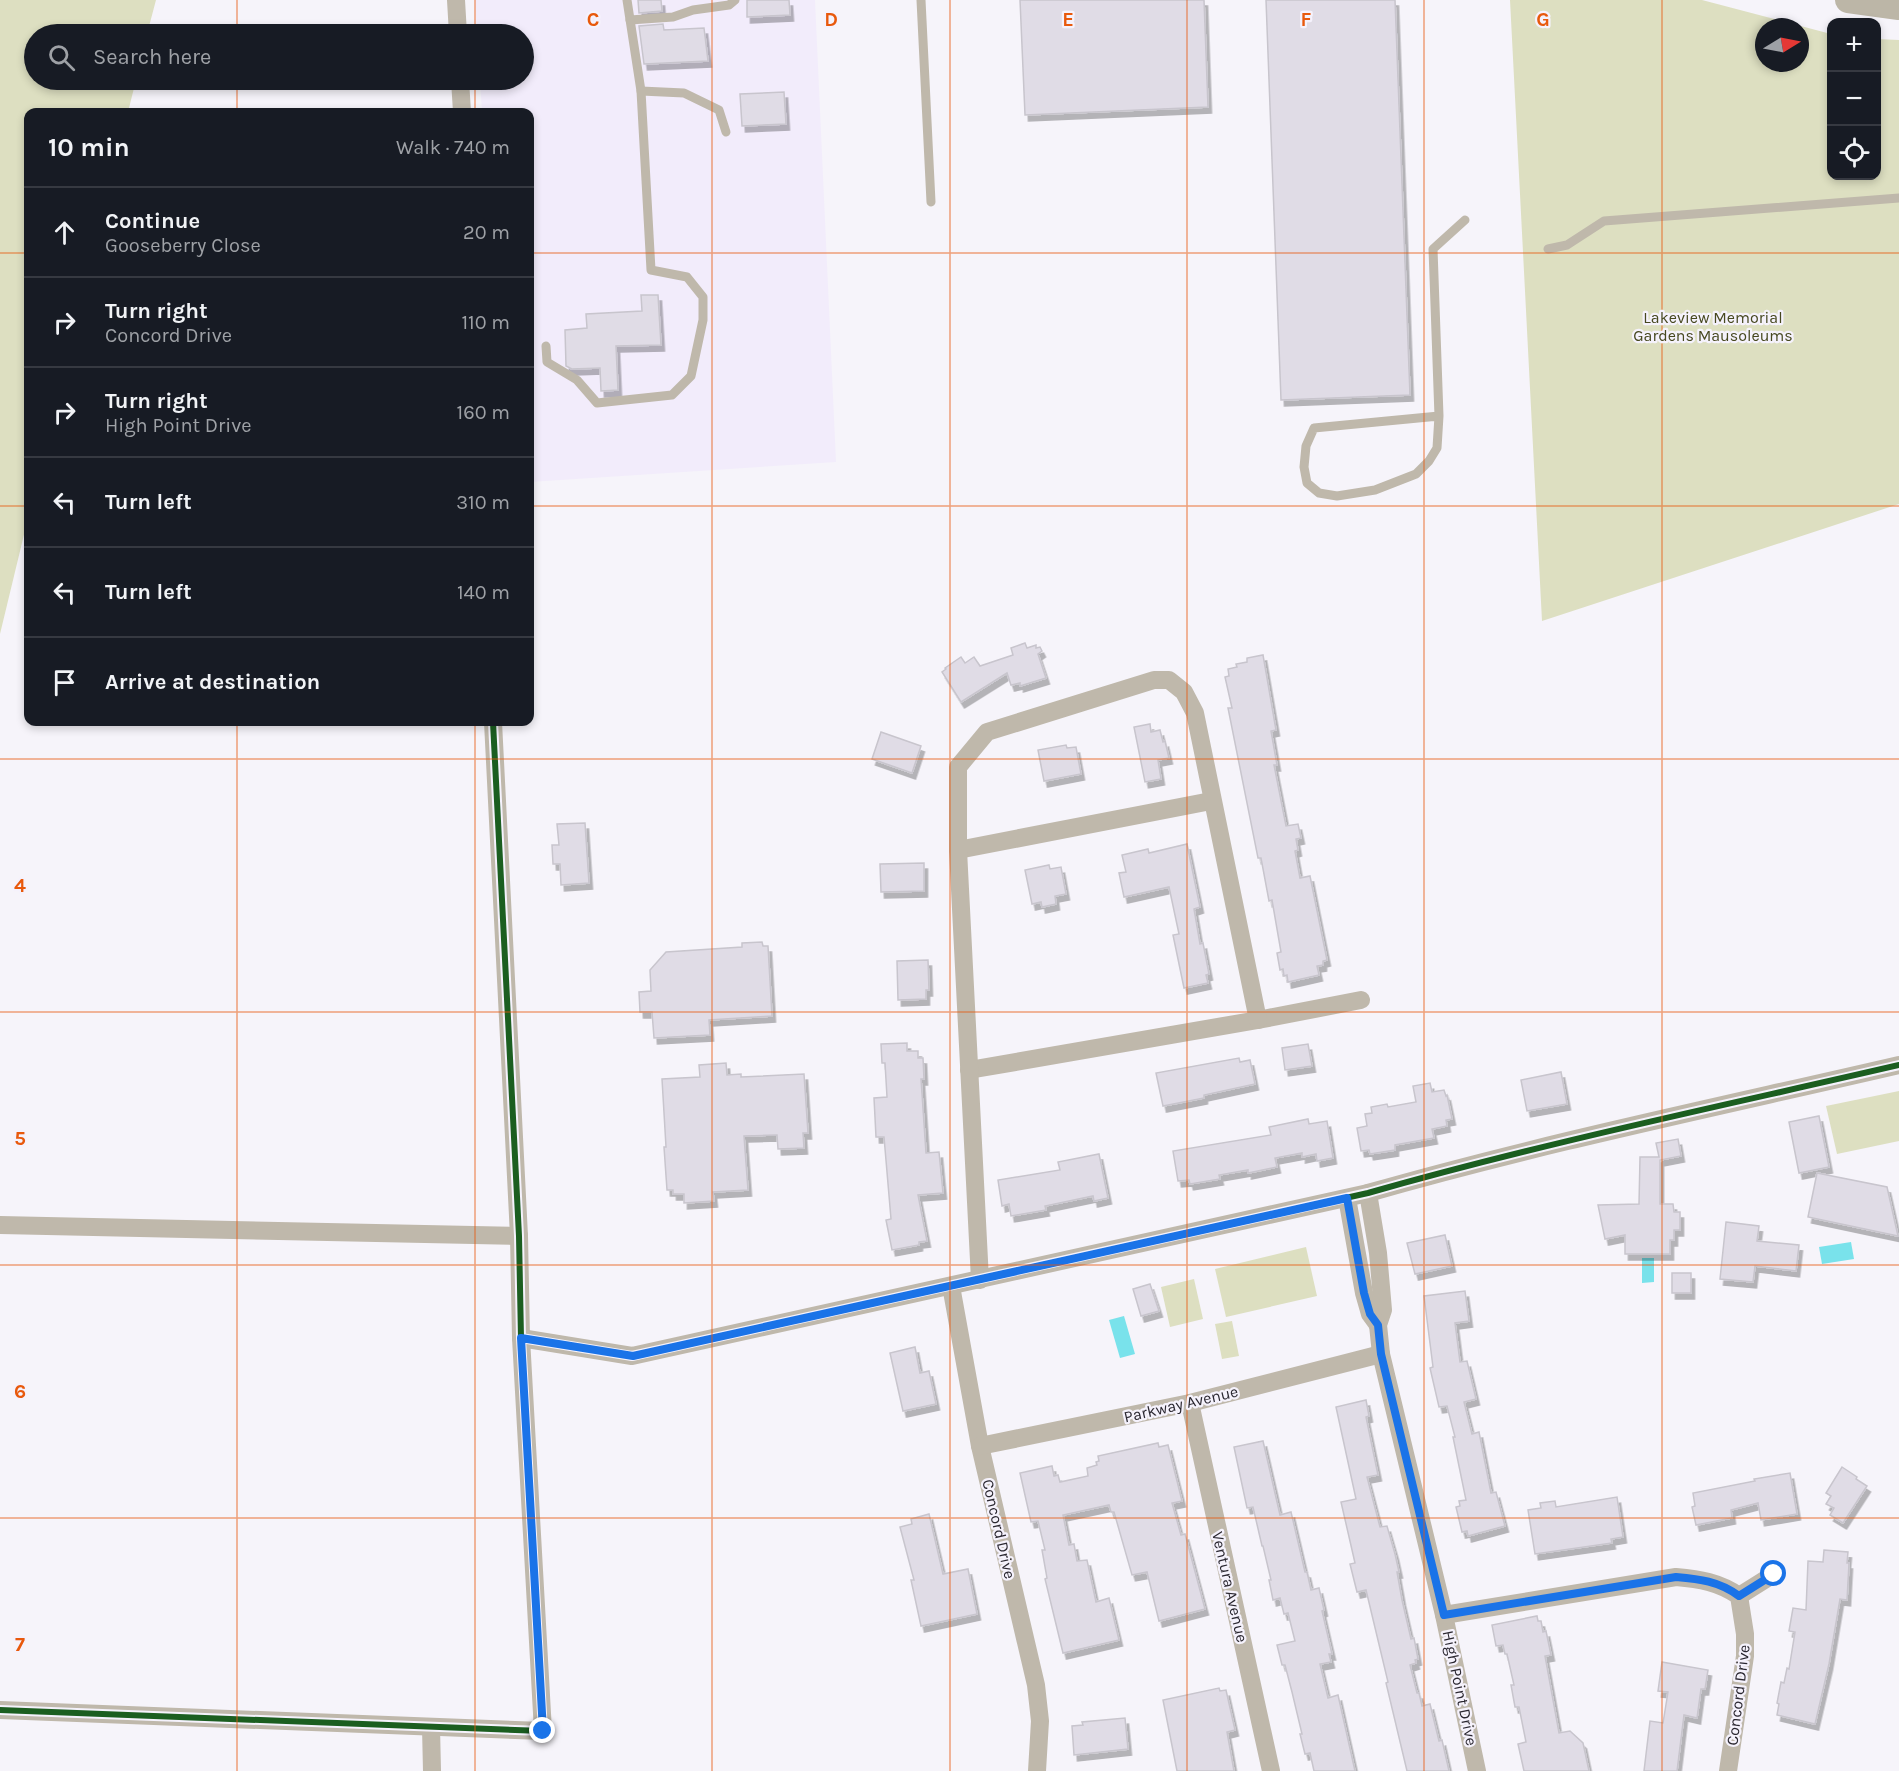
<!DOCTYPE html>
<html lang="en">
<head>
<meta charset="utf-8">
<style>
  :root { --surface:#171b24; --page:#20242c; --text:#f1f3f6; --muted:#9ea1a6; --line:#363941 }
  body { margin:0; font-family:Karla,sans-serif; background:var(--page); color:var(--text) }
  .controls { position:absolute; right:18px; top:18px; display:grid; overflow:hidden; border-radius:12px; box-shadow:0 3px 9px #0003 }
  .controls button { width:54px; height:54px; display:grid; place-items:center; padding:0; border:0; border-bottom:2px solid var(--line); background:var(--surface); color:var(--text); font:30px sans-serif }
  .compass { position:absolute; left:1755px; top:18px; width:54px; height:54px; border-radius:50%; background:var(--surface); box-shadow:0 3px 9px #0003; rotate:80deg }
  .stop { position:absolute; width:18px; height:18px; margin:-14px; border:4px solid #1a73e8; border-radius:50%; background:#fff }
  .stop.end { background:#1a73e8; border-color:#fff; box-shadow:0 2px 6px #0008 }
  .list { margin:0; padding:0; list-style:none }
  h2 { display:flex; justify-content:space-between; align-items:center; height:78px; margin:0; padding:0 24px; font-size:26px }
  h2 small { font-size:20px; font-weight:400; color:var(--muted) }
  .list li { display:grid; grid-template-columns:39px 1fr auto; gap:18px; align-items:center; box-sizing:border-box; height:90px; padding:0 24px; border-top:2px solid var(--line) }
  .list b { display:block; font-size:22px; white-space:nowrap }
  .list p { margin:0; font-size:20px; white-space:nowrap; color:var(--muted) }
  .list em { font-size:20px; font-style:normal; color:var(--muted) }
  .icon { flex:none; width:33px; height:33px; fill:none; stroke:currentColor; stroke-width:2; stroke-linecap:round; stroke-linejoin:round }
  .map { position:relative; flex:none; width:1899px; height:1771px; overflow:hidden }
  .search { position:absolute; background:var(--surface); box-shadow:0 3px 9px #0003; left:24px; top:24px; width:510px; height:66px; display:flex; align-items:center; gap:15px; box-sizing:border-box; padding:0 21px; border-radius:33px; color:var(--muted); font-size:22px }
  .panel { position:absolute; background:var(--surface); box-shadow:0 3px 9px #0003; left:24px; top:108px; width:510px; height:618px; border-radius:12px }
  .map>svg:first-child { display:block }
  .industrial { fill:#f2ecfb }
  .green { fill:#dddfc1; fill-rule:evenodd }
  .water { fill:#79e2eb }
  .building { fill:#e0dce6; stroke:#c8c5cd; stroke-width:1.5; filter:url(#shadow) }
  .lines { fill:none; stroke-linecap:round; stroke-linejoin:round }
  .service { stroke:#bfb8ab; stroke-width:9 }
  .minor { stroke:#bfb8ab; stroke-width:18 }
  .secondary { stroke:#bcb6a7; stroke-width:26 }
  .cycleway-casing { stroke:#f5f2fc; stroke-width:10 }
  .cycleway { stroke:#1b5e20; stroke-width:6 }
  .route { stroke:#1a73e8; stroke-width:8 }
  .grid { fill:none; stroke:#e8590c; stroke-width:1.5; stroke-opacity:0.55 }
  .labels { text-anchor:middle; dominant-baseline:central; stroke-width:4.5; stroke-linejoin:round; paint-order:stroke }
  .park-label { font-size:16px; fill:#46481f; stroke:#f5f2fc }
  .street-label { font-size:16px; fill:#2a2730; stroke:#f5f2fc }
  .grid-label { font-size:20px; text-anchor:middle; font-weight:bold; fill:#e8590c; stroke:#f5f2fc; stroke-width:4.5; stroke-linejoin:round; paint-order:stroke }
</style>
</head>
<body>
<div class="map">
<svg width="1899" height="1771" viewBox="0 0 1899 1771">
  <defs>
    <filter id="shadow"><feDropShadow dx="3.5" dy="6" stdDeviation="0" flood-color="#0004"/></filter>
  </defs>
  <rect width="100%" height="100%" fill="#f6f4fa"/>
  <path class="industrial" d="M475,0H815L836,462L530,482V112H482L480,80H524V34H477Z"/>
  <g class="green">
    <path d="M0,0H156L147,34H34V80H136L128,112H28V518L0,634Z"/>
    <path d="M1510,0H1702L1831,34L1832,176H1876L1877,39L1899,40V504L1542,621ZM1764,27H1800V63H1764Z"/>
    <path d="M1899,1091V1141L1837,1154L1826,1106Z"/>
    <path d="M1306,1247L1317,1296L1226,1317L1215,1269Z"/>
    <path d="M1194,1279L1203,1319L1170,1327L1161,1287Z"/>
    <path d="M1232,1321L1239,1356L1222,1359L1215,1324Z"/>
  </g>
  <g class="water">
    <path d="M1851,1242L1854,1259L1822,1264L1819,1247Z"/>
    <path d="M1642,1258H1654V1282L1642,1283Z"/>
    <path d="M1124,1316L1135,1354L1120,1358L1109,1320Z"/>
  </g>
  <g class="building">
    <path d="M638,0H661L662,11L639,13Z"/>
    <path d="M747,0H789L790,15L747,17Z"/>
    <path d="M1020,0H1204L1208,107L1025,115Z"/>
    <path d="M1266,0H1395L1410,395L1281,400Z"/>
    <path d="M663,24L664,30L704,28L708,61L644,64L639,26Z"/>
    <path d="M784,92L786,124L742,126L740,94Z"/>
    <path d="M641,295H658L661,345L616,346L618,390L601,391L600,368L572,369L566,366L565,330L587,328L586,314L642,311Z"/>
    <path d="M1025,643L1027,648L1036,645V648L1040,647L1042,651L1038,654L1046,678L1020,686V683L1011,685L1007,673L961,702L942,672L946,669L945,668L961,657L965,663L974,657L980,666L1013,655L1011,648Z"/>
    <path d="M1263,655L1276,730L1271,731L1277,765H1274L1286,826L1298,824L1301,838L1296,839L1298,850L1295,851L1300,878L1310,876L1327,960L1323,961V965L1317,966L1319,975L1288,982L1287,975L1284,976L1283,969L1280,970L1277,953L1281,952L1272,900L1269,901L1261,858H1258L1228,708H1232L1225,677L1229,676L1228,669L1237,667L1236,664L1247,662V658Z"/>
    <path d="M1150,724L1151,732L1160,730L1163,742L1165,741L1169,758L1158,760L1161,779L1145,782L1134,727Z"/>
    <path d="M881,732L921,746L912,773L872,759Z"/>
    <path d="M1066,745L1067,748L1076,747L1081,774L1044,781L1038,750Z"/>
    <path d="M585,823L589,883L561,885L560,864H553L552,845H559L557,824Z"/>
    <path d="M1187,844L1200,907L1194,909L1200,944L1203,943L1209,974L1206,975L1208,983L1184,988L1173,935L1179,934L1169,887L1124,897L1119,873L1126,872L1122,855L1148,849L1149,853Z"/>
    <path d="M924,863V891L881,892L880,864Z"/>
    <path d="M1049,865L1050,869L1061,867L1066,894L1055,896L1056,904L1042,907L1041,902L1032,904L1025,870Z"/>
    <path d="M762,942L763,946H768L772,1016L709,1020L710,1035L654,1038L652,1012H640L639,992L651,991L650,970L666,952L742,947V943Z"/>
    <path d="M928,960L929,990H926V999L898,1000L897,961Z"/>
    <path d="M907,1043V1051H918V1058H923L924,1079H921L926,1153L939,1152L943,1193L918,1195L927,1241L919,1242V1245L892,1250L886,1220L891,1219L884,1137H876L874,1098L887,1097L885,1063H882L881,1044Z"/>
    <path d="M1308,1044L1312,1066L1285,1070L1282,1048Z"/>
    <path d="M1239,1058L1240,1062L1250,1060L1255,1084L1204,1095V1098L1163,1106L1156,1073Z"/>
    <path d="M726,1063L727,1075L741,1074V1077L804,1074L808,1133H803L804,1148L778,1149L777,1135L744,1136L748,1190L713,1192L714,1201L684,1203V1194H673V1190H667L664,1147H666L662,1079L700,1077L699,1065Z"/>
    <path d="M1561,1072L1567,1104L1527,1111L1521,1080Z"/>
    <path d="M1430,1083L1432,1092L1444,1090L1446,1096L1447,1095L1452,1119L1446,1120L1447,1126L1432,1129L1434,1138L1395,1145V1150L1370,1154L1369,1150L1361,1151L1357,1128L1367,1126L1365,1114L1372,1113L1371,1107L1387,1104L1388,1107L1416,1102L1413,1086Z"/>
    <path d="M1819,1116L1829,1167L1799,1173L1789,1122Z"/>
    <path d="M1308,1119L1309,1124L1327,1121L1333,1158L1317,1161L1316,1154L1302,1157V1153L1275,1158L1277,1167L1248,1173V1170L1219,1175L1220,1179L1190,1184L1189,1180L1178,1181L1173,1151L1271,1135L1269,1127Z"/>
    <path d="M1678,1139L1681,1156L1660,1160V1204H1673L1674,1212H1680V1230H1674V1240H1670V1254H1625V1235L1605,1239L1598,1205L1639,1204L1640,1157H1659L1656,1143Z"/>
    <path d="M1099,1154L1108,1198L1094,1201L1093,1196L1045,1206L1046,1210L1011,1216L1009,1204L1002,1206L998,1180L1060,1170L1058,1162Z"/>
    <path d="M1817,1173L1887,1187L1898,1236L1808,1217Z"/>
    <path d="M1726,1222L1759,1226L1757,1241L1799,1245L1796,1271L1755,1266L1753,1282L1720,1279Z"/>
    <path d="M1445,1235L1452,1266L1415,1274L1407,1243Z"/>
    <rect x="1672" y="1273" width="19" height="20"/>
    <path d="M1150,1284L1159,1311L1141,1316L1133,1289Z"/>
    <path d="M1465,1291L1469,1321L1455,1323L1460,1362L1467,1361L1476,1399L1464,1402L1472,1434L1479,1432L1491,1493L1496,1492L1505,1526L1468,1536L1467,1531L1462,1532L1456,1507L1460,1506L1459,1501L1466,1500L1453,1437H1455L1447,1406L1439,1407L1430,1368L1433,1367L1424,1296Z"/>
    <path d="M915,1347L920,1373L929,1371L936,1404L903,1411L890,1353Z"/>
    <path d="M1366,1400L1369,1416L1366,1417L1378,1475L1367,1477L1380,1527L1387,1526L1395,1554L1399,1572H1397L1402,1600L1411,1639L1414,1638L1418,1659L1415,1660L1416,1663L1410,1665L1417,1693H1419L1422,1706L1430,1704L1439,1741L1442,1740L1449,1771H1407L1386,1683L1388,1682L1366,1590L1357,1592L1350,1564L1355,1563L1341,1502L1356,1499L1336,1407Z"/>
    <path d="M1263,1441L1280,1515L1291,1512L1305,1572H1307L1311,1590L1319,1588L1324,1610L1322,1611L1332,1654H1329L1331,1662L1320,1664L1328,1698L1338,1695L1355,1771H1314L1310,1753L1305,1754L1300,1734H1302L1292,1692L1285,1665H1282L1277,1645L1295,1641L1288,1613L1284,1614L1280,1598L1273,1600L1269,1580H1271L1263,1546H1262L1253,1507L1247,1508L1234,1447Z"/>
    <path d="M1158,1443L1159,1447L1168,1445L1182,1501L1172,1503L1181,1535L1185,1534L1205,1609L1159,1621L1147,1572L1132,1575L1114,1512H1111L1109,1505L1063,1515L1069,1545L1074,1544L1077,1561L1087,1560L1096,1602L1109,1598L1119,1640L1063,1653L1045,1579L1047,1578L1042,1550H1045L1038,1521L1031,1522L1020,1473L1052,1466L1054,1476L1058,1475L1060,1482L1088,1476L1087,1468L1097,1465L1096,1462L1099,1461L1098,1456Z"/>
    <path d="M1842,1467L1857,1477L1856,1479L1867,1486L1843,1523L1830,1515L1834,1508L1826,1504L1831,1496L1826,1493Z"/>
    <path d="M1790,1473L1797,1514L1761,1520L1758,1503L1731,1510L1732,1518L1696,1525L1692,1507L1695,1506L1693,1493L1755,1481L1754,1479Z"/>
    <path d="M1617,1497L1623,1537L1611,1539L1612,1543L1535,1554L1528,1510L1541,1508L1540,1503L1555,1501L1556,1507Z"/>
    <path d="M929,1514L943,1574L968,1569L977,1614L921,1626L911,1580H914L900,1527L912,1524L911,1519Z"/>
    <path d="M1824,1550L1848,1552L1847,1563H1849L1847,1600L1840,1599L1829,1664L1815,1724L1777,1715L1779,1704L1777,1703L1781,1682L1784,1683L1787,1668L1789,1669L1795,1632L1789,1631L1793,1608L1806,1610L1808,1561L1823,1562Z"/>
    <path d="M1537,1616L1538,1621H1541L1543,1632L1546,1631L1551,1655L1545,1656L1559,1733L1570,1731L1583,1743L1589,1771H1524L1518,1744L1526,1742L1519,1707H1515L1511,1685H1514L1507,1654H1505L1503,1645L1496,1646L1492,1625Z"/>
    <path d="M1662,1662L1708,1670L1705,1689H1701L1697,1718L1684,1715L1677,1771H1644L1650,1721L1663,1723L1668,1692L1658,1691Z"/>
    <path d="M1219,1688L1220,1691L1226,1690L1235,1730L1227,1732L1234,1771H1177L1163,1700Z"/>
    <path d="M1125,1718L1128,1749L1074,1755L1072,1726L1083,1725L1082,1722Z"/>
  </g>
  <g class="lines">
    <g class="service">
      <path d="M921,0L931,202"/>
      <path d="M630,20L673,17L693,10L729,5L735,0"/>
      <path d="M641,91L684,93L719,110L726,132"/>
      <path d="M1548,249L1567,245L1604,221L1899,198"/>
      <path d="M546,346L547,362L577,380L597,403L672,395L691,376L703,320V297L687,277L651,270L641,91L627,0"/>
      <path d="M1439,416L1314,428L1306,446L1304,467L1307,483L1319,493L1337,496L1375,490L1416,474L1429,461L1437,448L1439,416L1433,249L1465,220"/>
    </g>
    <g class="minor">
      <path d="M456,0L458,34"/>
      <path d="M460,80L462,112"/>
      <path d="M958,850L1211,801"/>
      <path d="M969,1070L1258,1020L1361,1000"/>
      <path d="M1368,1193L1378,1253L1383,1310L1378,1325L1381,1354L1444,1615L1477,1771"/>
      <path d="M1347,1198L1364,1293L1370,1314L1378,1325"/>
      <path d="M0,1225L519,1236"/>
      <path d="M980,1280L958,850V767L987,732L1154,680H1169L1184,692L1195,713L1258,1020"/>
      <path d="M951,1286L980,1446L1036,1685L1040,1721L1037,1771"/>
      <path d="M521,1338L632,1356L1368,1193C1543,1143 1722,1106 1899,1065"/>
      <path d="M1190,1403L1271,1771"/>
      <path d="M980,1446L1190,1403L1381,1354"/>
      <path d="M1739,1596L1774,1574"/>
      <path d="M1444,1615L1676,1577C1699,1579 1719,1582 1739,1596L1745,1634V1656L1728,1771"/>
      <path d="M0,1710L543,1731L521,1338L519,1236L493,722"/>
      <path d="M431,1727L432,1771"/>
    </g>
    <path class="secondary" d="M1848,0L1899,7"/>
    <defs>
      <g id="cycleway">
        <path d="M521,1338L632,1356L1368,1193C1543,1143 1722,1106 1899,1065"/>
        <path d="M0,1710L543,1731L521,1338L519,1236L493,722"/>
      </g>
    </defs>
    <use href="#cycleway" class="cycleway-casing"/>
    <use href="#cycleway" class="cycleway"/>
  </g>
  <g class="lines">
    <path class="route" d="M543,1731L521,1338L633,1356L1347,1198L1364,1293L1370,1314L1378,1325L1381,1354L1444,1615L1676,1577C1699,1579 1719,1581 1739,1596L1774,1574"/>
  </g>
  <path class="grid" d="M237,0V34M475,0V34M712,0V1771M950,0V1771M1187,0V1771M1424,0V1771M1662,0V1771M237,80V112M475,80V112M0,253H28M530,253H1899M0,506H28M530,506H1899M237,722V1771M475,722V1771M0,759H1899M0,1012H1899M0,1265H1899M0,1518H1899"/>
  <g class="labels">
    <g class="park-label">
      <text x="1713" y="317">Lakeview Memorial<tspan x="1713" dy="18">Gardens Mausoleums</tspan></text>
    </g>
    <g class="street-label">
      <text transform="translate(1181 1404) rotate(-13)">Parkway Avenue</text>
      <text transform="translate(999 1529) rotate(77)">Concord Drive</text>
      <text transform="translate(1230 1587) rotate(77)">Ventura Avenue</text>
      <text transform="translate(1460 1688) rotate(78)">High Point Drive</text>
      <text transform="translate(1738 1695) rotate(-83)">Concord Drive</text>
    </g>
  </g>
  <g class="grid-label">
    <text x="593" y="26">C</text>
    <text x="831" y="26">D</text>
    <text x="1068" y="26">E</text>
    <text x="1306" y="26">F</text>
    <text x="1543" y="26">G</text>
    <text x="20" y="892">4</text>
    <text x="20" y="1145">5</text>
    <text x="20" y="1398">6</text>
    <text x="20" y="1651">7</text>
  </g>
</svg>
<div class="controls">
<button>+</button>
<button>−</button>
<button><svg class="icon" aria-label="locate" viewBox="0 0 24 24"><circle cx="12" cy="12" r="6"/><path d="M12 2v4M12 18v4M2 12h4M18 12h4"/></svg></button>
</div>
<svg class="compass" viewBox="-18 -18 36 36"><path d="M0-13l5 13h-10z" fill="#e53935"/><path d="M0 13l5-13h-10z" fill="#9ea1a6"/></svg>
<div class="stop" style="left:1774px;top:1574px"></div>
<div class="stop end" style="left:543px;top:1731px"></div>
<div class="search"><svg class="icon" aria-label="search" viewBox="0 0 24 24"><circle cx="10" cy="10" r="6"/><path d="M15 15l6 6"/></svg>Search here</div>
<section class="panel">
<h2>10 min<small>Walk · 740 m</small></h2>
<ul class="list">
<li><svg class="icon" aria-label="ahead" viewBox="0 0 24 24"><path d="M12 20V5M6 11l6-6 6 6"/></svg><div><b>Continue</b><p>Gooseberry Close</p></div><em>20 m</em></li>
<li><svg class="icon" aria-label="right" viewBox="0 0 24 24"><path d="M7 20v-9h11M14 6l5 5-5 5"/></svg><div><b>Turn right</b><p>Concord Drive</p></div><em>110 m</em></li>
<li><svg class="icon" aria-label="right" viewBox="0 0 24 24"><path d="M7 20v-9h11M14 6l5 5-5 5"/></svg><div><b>Turn right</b><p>High Point Drive</p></div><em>160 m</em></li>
<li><svg class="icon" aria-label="left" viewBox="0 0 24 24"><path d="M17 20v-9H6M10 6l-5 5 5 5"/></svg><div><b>Turn left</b></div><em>310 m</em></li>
<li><svg class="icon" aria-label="left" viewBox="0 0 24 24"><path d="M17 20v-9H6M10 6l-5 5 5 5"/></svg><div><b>Turn left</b></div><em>140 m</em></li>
<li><svg class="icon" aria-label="arrive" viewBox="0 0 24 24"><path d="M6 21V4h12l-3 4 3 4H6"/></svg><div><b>Arrive at destination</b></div></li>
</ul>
</section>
</div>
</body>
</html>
